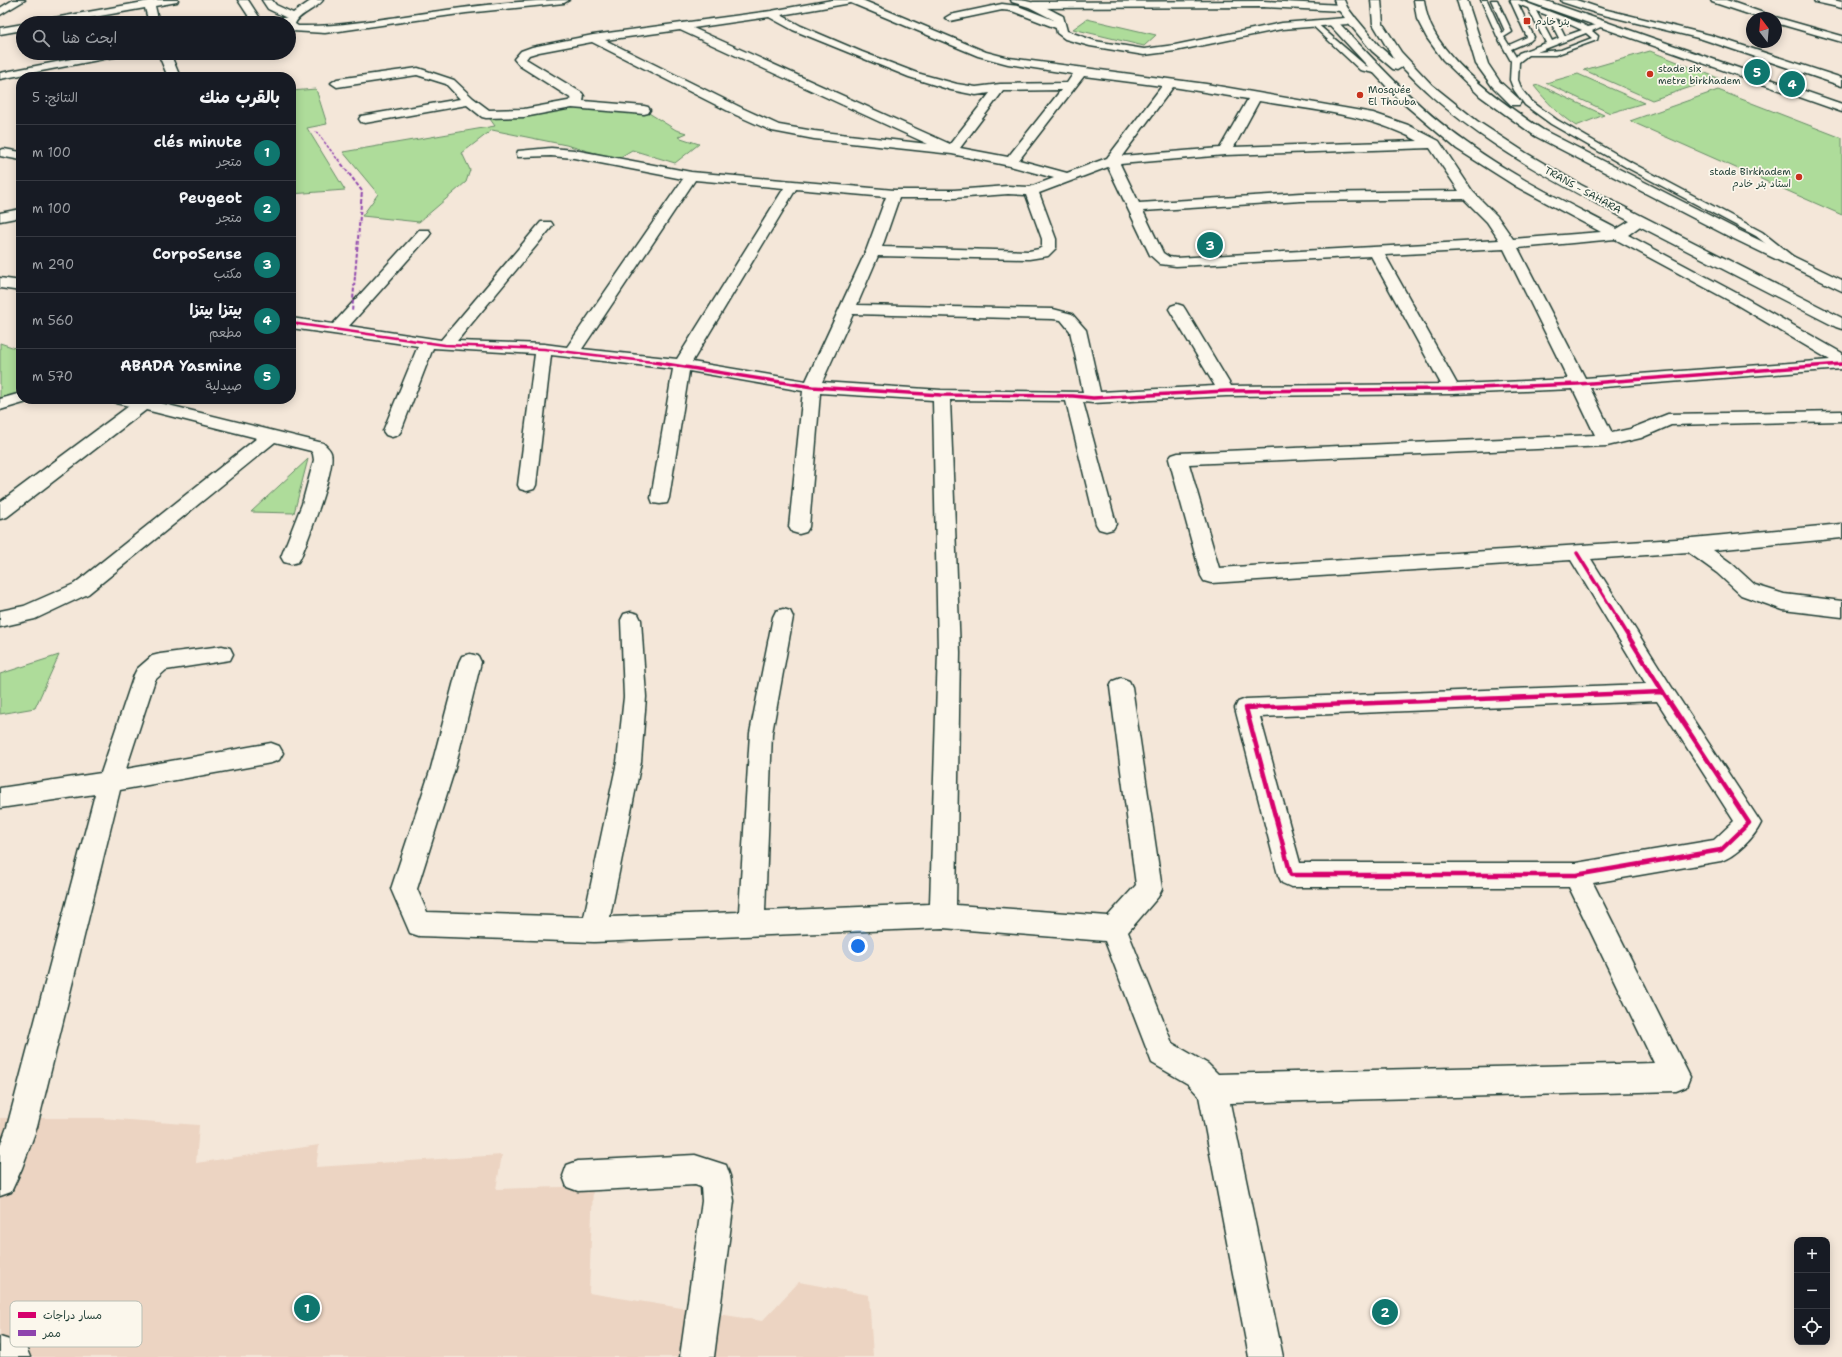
<!DOCTYPE html>
<html lang="ar">
<head>
<meta charset="utf-8">
<style>
  :root { --surface:#171b24; --page:#242831; --text:#f1f3f6; --muted:#9ea1a6; --line:#363941; --accent:#0f766e }
  body { margin:0; font-family:"Shantell Sans","Playpen Sans Arabic",sans-serif; background:var(--page); color:var(--text); direction:rtl }
  .controls { position:absolute; right:12px; bottom:12px; display:grid; overflow:hidden; border-radius:8px; box-shadow:0 2px 10px #0003 }
  .controls button { width:36px; height:36px; display:grid; place-items:center; padding:0; border:0; border-bottom:1px solid var(--line); background:var(--surface); color:var(--text); font:20px sans-serif }
  .compass { position:absolute; left:1746px; top:12px; width:36px; height:36px; border-radius:50%; background:var(--surface); box-shadow:0 2px 10px #0003; rotate:344deg }
  .you { position:absolute; left:858px; top:946px; width:14px; height:14px; margin:-10px; border:3px solid #fff; border-radius:50%; background:#1a73e8; box-shadow:0 0 0 6px #1a73e833 }
  .badge { display:grid; place-items:center; width:26px; height:26px; border-radius:50%; background:var(--accent); color:#fff; font-size:13px; font-weight:700 }
  .pin { position:absolute; translate:-50% -50%; border:2px solid #fff; box-shadow:0 1px 4px #0006 }
  .list { margin:0; padding:0; list-style:none }
  h2 { display:flex; justify-content:space-between; align-items:center; height:52px; margin:0; padding:0 16px; font-size:17px }
  h2 small { font-size:13px; font-weight:400; color:var(--muted) }
  .list li { display:grid; grid-template-columns:26px 1fr auto; gap:12px; align-items:center; box-sizing:border-box; height:56px; padding:0 16px; border-top:1px solid var(--line) }
  .list b { display:block; font-size:15px; white-space:nowrap }
  .list p { margin:0; font-size:13px; white-space:nowrap; color:var(--muted) }
  .list em { font-size:13px; font-style:normal; color:var(--muted) }
  .icon { flex:none; width:22px; height:22px; fill:none; stroke:currentColor; stroke-width:2; stroke-linecap:round; stroke-linejoin:round }
  .map { position:relative; flex:none; width:1842px; height:1357px; overflow:hidden; direction:ltr }
  .search { position:absolute; background:var(--surface); box-shadow:0 2px 10px #0003; left:16px; top:16px; width:280px; height:44px; display:flex; align-items:center; gap:10px; box-sizing:border-box; padding:0 14px; border-radius:22px; color:var(--muted); font-size:15px }
  .panel { position:absolute; background:var(--surface); box-shadow:0 2px 10px #0003; left:16px; top:72px; width:280px; height:332px; border-radius:16px; direction:rtl }
  .map>svg:first-child { display:block }
  .built { fill:#ecd4c2 }
  .green { fill:#aedc9a; stroke:#668c67 }
  .lines { fill:none; stroke-linecap:round; stroke-linejoin:round }
  .service-casing { stroke:#1f3d34; stroke-width:3 }
  .minor-casing { stroke:#1f3d34; stroke-width:3 }
  .tertiary-casing { stroke:#1f3d34; stroke-width:3 }
  .secondary-casing { stroke:#1f3d34; stroke-width:3 }
  .trunk-casing { stroke:#1f3d34; stroke-width:3 }
  .service { fill:#fbf7ec; fill-rule:evenodd }
  .minor { fill:#fbf7ec; fill-rule:evenodd }
  .tertiary { fill:#fbf7ec; fill-rule:evenodd }
  .secondary { fill:#fbf7ec; fill-rule:evenodd }
  .trunk { fill:#fbf7ec; fill-rule:evenodd }
  .quiet-far1 { stroke:#8e44ad; stroke-width:1.5; stroke-dasharray:3 1.5; stroke-linecap:butt }
  .quiet { stroke:#8e44ad; stroke-width:2; stroke-dasharray:4 2; stroke-linecap:butt }
  .cycleway-far2-casing { stroke:#fbf7ec; stroke-width:4 }
  .cycleway-far1-casing { stroke:#fbf7ec; stroke-width:5.5 }
  .cycleway-casing { stroke:#fbf7ec; stroke-width:7 }
  .cycleway-far2 { stroke:#d6006c; stroke-width:2.5 }
  .cycleway-far1 { stroke:#d6006c; stroke-width:3.5 }
  .cycleway { stroke:#d6006c; stroke-width:4.5 }
  .poi-dot { fill:#c8321e; stroke:#fbf7ec; stroke-width:1.5 }
  .labels { text-anchor:middle; dominant-baseline:central; stroke-width:3.5; stroke-linejoin:round; paint-order:stroke }
  .far-poi-label { font-size:10px; fill:#1f3d34; stroke:#fbf7ec; text-anchor:start }
  .far-street-label { font-size:10px; fill:#1f3d34; stroke:#fbf7ec }
  .key { fill:#fbf7ec; stroke:#b9bfb5; stroke-width:1 }
  .key-label { font-size:11px; fill:#1f3d34 }
</style>
</head>
<body>
<div class="map">
<svg width="1842" height="1357" viewBox="0 0 1842 1357">
  <rect width="100%" height="100%" fill="#f4e7d9"/>
  <filter id="ink" filterUnits="userSpaceOnUse"><feTurbulence type="fractalNoise" baseFrequency=".025" numOctaves="2"/><feDisplacementMap in="SourceGraphic" scale="8" xChannelSelector="R" yChannelSelector="G"/><feConvolveMatrix kernelMatrix="1 2 1 2 8 2 1 2 1" color-interpolation-filters="sRGB"/></filter>
  <g filter="url(#ink)">
    <path class="built" d="M0,1118H101L199,1125L196,1163L319,1145L316,1167L502,1155L496,1189L593,1186L589,1293L762,1321L799,1282L869,1295L873,1357H0Z"/>
    <g class="green">
      <path d="M1087,19L1156,35L1144,46L1073,29Z"/>
      <path d="M1650,51L1718,78L1652,100L1584,70Z"/>
      <path d="M1578,74L1644,103L1610,113L1546,83Z"/>
      <path d="M1539,85L1604,115L1576,126C1559,115 1547,102 1534,86Z"/>
      <path d="M316,89L327,124L307,128L345,190L291,194V91Z"/>
      <path d="M1718,90L1842,138V215L1630,121Z"/>
      <path d="M558,107L644,110L676,130L687,133L678,137L699,144L675,163L632,150L617,159L566,145L492,130L462,153L470,170L466,182L419,222L362,216L378,194L343,152L495,126L490,119Z"/>
      <path d="M0,343L21,350V392L16,396L0,401Z"/>
      <path d="M308,459L294,513L251,512Z"/>
      <path d="M59,655L35,708L0,714V674Z"/>
    </g>
    <g class="lines">
      <defs>
        <g id="service">
          <path d="M1481,0H1487L1502,33L1505,31L1491,0H1497L1512,32L1504,37L1509,45L1527,37L1510,0H1519L1582,24L1588,27L1605,23V25L1592,31L1598,36L1597,40L1555,55H1528L1519,62L1518,80L1522,90L1531,101L1557,120L1632,163L1762,232L1796,259L1798,261L1796,263H1790L1756,236L1626,167L1551,124L1525,105L1514,90L1510,80L1511,61L1497,36ZM1518,4L1528,8L1546,43L1519,53L1516,57L1511,49L1530,41L1534,37ZM1536,11L1547,15L1559,38L1552,41ZM1556,18L1582,30L1565,36ZM1586,33L1592,38L1561,50L1537,52Z"/>
          <path d="M1311,22H1315L1366,66L1383,71V75L1360,70L1311,24Z"/>
        </g>
        <g id="minor">
          <path d="M13,0H25L0,15V8Z"/>
          <path d="M155,0H178L177,2L155,6L159,23H149L145,8L61,23H38L43,20Z"/>
          <path d="M238,0H248L263,23H253Z"/>
          <path d="M832,0H862L986,52L1009,58L1206,84L1373,113L1408,125L1439,141L1473,192L1497,216L1513,239L1601,232L1517,187L1457,149L1397,98L1328,23L1329,21H1337C1378,64 1418,109 1467,143C1513,177 1566,202 1617,229L1635,218H1645L1647,221L1628,235L1742,296L1842,353V369L1590,388L1612,433L1630,429L1668,414L1842,411V421L1671,425L1641,438L1607,446L1189,464L1219,568L1692,538L1842,524V538L1713,550L1731,563L1755,585L1784,594L1842,601V617L1783,610L1741,595L1717,573L1688,552L1591,559L1671,686L1761,823C1754,838 1736,856 1721,861L1593,883L1690,1077L1686,1087L1676,1091L1230,1103L1283,1357H1249L1199,1096L1188,1084L1152,1063L1105,941L943,928L594,942L419,936L410,933L391,889L431,768L459,662L462,656L470,654L478,656L481,662L455,768L417,889L427,912L584,917L617,762L624,697L621,620L624,614L631,612L638,614L641,620L646,697L641,762L610,917L739,912L750,733L773,617L776,611L783,609L790,611L793,617L772,733L765,911L930,904L938,652L933,400L820,393L809,527L806,532L799,534L792,532L789,527L803,391L689,371L669,498L667,503L660,504L653,503L651,498L673,369L551,355L536,485L534,489L527,491L520,489L518,485L535,354L433,348L401,431L398,435L392,437L386,435L383,431L418,346L291,328V318L333,324L419,230H429L431,233L429,236L349,326L441,340L541,222H551L553,225L551,228L457,341L544,344L567,347L683,179L574,158L551,156L518,157L517,154L518,151L551,148L574,150L691,172L894,190H954L1008,186L1030,187L1054,178L1010,166L952,154L814,139L772,131L736,115L592,42L539,52L529,55L526,59L582,93L584,96L583,101L644,106L648,107L650,110L648,113L644,114L572,108L524,117L486,118L482,117L467,105L365,123L361,122L359,119L361,116L460,99L446,84L417,75L337,87L331,83L337,79L418,68L454,80L473,98L489,110L524,109L568,101L572,99L520,66L514,59L521,51L532,47L593,35L771,11ZM851,3L978,56L1008,64L1073,74L1067,83L1000,84L976,87L957,84L917,73L862,52L801,26L781,15ZM769,17L793,30L909,77L951,90L976,95L990,93L950,144L693,28ZM680,30L928,144L814,131L779,125L744,109L605,40ZM1084,76L1162,86L1107,158L1067,173L1019,160ZM1173,87L1248,99L1220,148L1122,156ZM1061,90L1008,157L960,148L1003,91ZM1259,101C1312,110 1369,114 1418,141L1234,147ZM1430,148L1459,191L1301,193L1139,203L1120,164L1225,155ZM1108,167L1150,255L1160,264L1176,266L1371,256L1441,384L1231,386L1185,309L1183,306L1177,304L1171,306L1169,309L1215,386L1100,392L1086,330L1072,314L1053,309L857,305L878,256L1029,259L1048,256L1056,248V239L1039,193ZM695,180L784,188L677,359L582,349ZM796,189L886,197L866,251L806,381L692,362ZM1008,194L1026,195L1042,239V247L1039,249L1029,251L882,247L899,198H954ZM1464,199L1487,222L1499,240L1176,258L1169,257L1163,253L1143,211L1301,201ZM1615,239L1732,302L1830,360L1585,378L1518,248ZM1504,249L1568,379L1457,384L1385,255ZM853,314L1053,319L1061,320L1070,331L1083,392L941,390L822,382ZM1573,389L1595,435L1178,453L1172,455L1169,459L1201,576L1204,581L1211,583L1571,560L1646,684L1246,699L1238,702L1235,708L1278,875L1282,883L1291,887H1569L1654,1063L1218,1074L1208,1064L1172,1043L1128,932L1158,897L1162,889L1132,687L1129,681L1121,678L1113,681L1110,687L1136,885L1108,916L956,905L960,652L950,400L1066,401L1096,524L1099,529L1106,531L1113,529L1116,524L1083,402L1093,403L1226,396L1452,394ZM1657,701L1734,821L1714,840L1576,863H1300L1260,717Z"/>
          <path d="M1561,0H1576L1603,9L1710,35L1842,78V86L1702,39L1596,13L1562,2Z"/>
          <path d="M1711,0H1726L1775,17L1842,36V42L1776,23V18H1760L1712,2Z"/>
          <path d="M1814,0H1833L1842,2V8L1815,2Z"/>
          <path d="M1263,1L1342,5L1347,8L1342,11L1263,7L1033,8L1028,5L1033,2Z"/>
          <path d="M1002,4L1018,6L1064,24L1065,26L1060,29L1056,28L1012,11L1002,10L950,21L945,18L950,15Z"/>
          <path d="M291,17L296,20L295,22L264,23L269,20Z"/>
          <path d="M23,24V30L0,34V28Z"/>
          <path d="M102,53H125L119,56L0,79V73Z"/>
          <path d="M158,53H170L180,77H168Z"/>
          <path d="M4,149L21,152V160L0,156V150Z"/>
          <path d="M21,209V217L0,221V213Z"/>
          <path d="M0,278L21,281V291L0,288Z"/>
          <path d="M21,393V399H29L27,402L0,410V399Z"/>
          <path d="M113,399H144L323,443C326,446 330,449 331,453C336,468 308,539 301,557L298,562L291,564L284,562L281,557L302,504L314,460L313,454L311,451L275,442L88,594L35,619L0,627V611L24,606L74,584L257,438L146,410L7,517L0,519V502L129,406L116,403Z"/>
          <path d="M222,646L230,648L233,654L230,660L166,670L155,680L126,769L271,743L279,746L283,753L279,760L271,763L120,790L37,1127L22,1168L11,1192L0,1196V1146L7,1127L95,794L0,808V788L101,773L134,675L137,669L152,656L160,654Z"/>
          <path d="M695,1155L726,1165L730,1176L734,1201L714,1357H680L702,1201L701,1187L695,1185L578,1191L567,1187L563,1176L567,1165L578,1161Z"/>
        </g>
        <g id="tertiary">
          <path d="M262,0H272L276,5L293,13L312,0H323C316,10 299,13 295,24L298,26C334,27 369,21 405,16C459,8 514,0 569,0L564,3L466,13L325,33L292,31L289,29V23H284L287,18L268,9Z"/>
          <path d="M1011,0C1034,0 1043,6 1063,16L1067,31L1095,41L1144,49L1175,45L1282,23L1345,18L1337,8L1334,0H1344L1347,7L1356,19L1348,24L1282,29L1175,51L1144,55L1090,46L1065,39L1057,33L1054,20L1029,7L1012,2Z"/>
          <path d="M1528,0H1543L1842,104V112L1529,2Z"/>
        </g>
        <path id="secondary" d="M0,1337L25,1345L30,1357H0Z"/>
        <g id="trunk">
          <path d="M1371,0H1381L1383,24L1401,52L1432,85L1477,121L1526,153L1581,185L1842,318V329L1836,327C1773,295 1709,262 1645,229C1559,184 1470,140 1402,67L1397,70L1393,69L1372,51L1347,21L1346,19L1347,17H1355L1380,47L1394,59L1373,24Z"/>
          <path d="M1414,0H1424C1425,6 1426,12 1428,18C1441,61 1507,106 1543,130L1738,230L1842,280V291L1728,236L1535,136L1480,96L1443,60L1427,38L1417,19Z"/>
          <path d="M1457,0H1467L1488,64L1500,82L1519,99L1521,102L1519,105H1511L1492,86L1476,64Z"/>
        </g>
      </defs>
      <use href="#service" class="service-casing"/>
      <use href="#minor" class="minor-casing"/>
      <use href="#tertiary" class="tertiary-casing"/>
      <use href="#secondary" class="secondary-casing"/>
      <use href="#trunk" class="trunk-casing"/>
      <use href="#service" class="service"/>
      <use href="#minor" class="minor"/>
      <use href="#tertiary" class="tertiary"/>
      <use href="#secondary" class="secondary"/>
      <use href="#trunk" class="trunk"/>
      <path class="quiet-far1" d="M316,131L338,160"/>
      <path class="quiet" d="M338,159L362,191L352,312"/>
      <defs>
        <path id="cycleway-far2" d="M291,323L445,345L544,349L661,363"/>
        <g id="cycleway-far1">
          <path d="M653,362L812,387L941,395L1073,396L1093,398L1226,391L1452,389L1578,384L1842,364"/>
          <path d="M1577,553L1618,619"/>
        </g>
        <g id="cycleway">
          <path d="M1617,618L1663,692"/>
          <path d="M1663,692L1749,823L1721,850L1576,875H1291L1246,708Z"/>
        </g>
      </defs>
      <use href="#cycleway-far2" class="cycleway-far2-casing"/>
      <use href="#cycleway-far1" class="cycleway-far1-casing"/>
      <use href="#cycleway" class="cycleway-casing"/>
      <use href="#cycleway-far2" class="cycleway-far2"/>
      <use href="#cycleway-far1" class="cycleway-far1"/>
      <use href="#cycleway" class="cycleway"/>
    </g>
  </g>
  <g class="poi-dot">
    <rect x="1523" y="17" width="8" height="8" rx="2"/>
    <circle cx="1650" cy="74" r="4"/>
    <circle cx="1360" cy="95" r="4"/>
    <circle cx="1799" cy="177" r="4"/>
  </g>
  <g class="labels">
    <g class="far-poi-label">
      <text x="1535" y="21">بئر خادم</text>
      <text x="1658" y="68">stade six<tspan x="1658" dy="12">metre birkhadem</tspan></text>
      <text x="1368" y="89">Mosquée<tspan x="1368" dy="12">El Thouba</tspan></text>
      <text x="1791" y="171" text-anchor="end">stade Birkhadem<tspan x="1791" dy="12">استاد بئر خادم</tspan></text>
    </g>
    <g class="far-street-label">
      <text transform="translate(1583 190) rotate(29)">TRANS - SAHARA</text>
    </g>
  </g>
  <rect x="10" y="1301" width="132" height="46" rx="6" class="key"/>
  <rect x="18" y="1312" width="18" height="6" fill="#d6006c"/>
  <rect x="18" y="1330" width="18" height="6" fill="#8e44ad"/>
  <g class="key-label">
    <text x="43" y="1319">مسار دراجات</text>
    <text x="43" y="1337">ممر</text>
  </g>
</svg>
<div class="controls">
<button>+</button>
<button>−</button>
<button><svg class="icon" aria-label="locate" viewBox="0 0 24 24"><circle cx="12" cy="12" r="6"/><path d="M12 2v4M12 18v4M2 12h4M18 12h4"/></svg></button>
</div>
<svg class="compass" viewBox="-18 -18 36 36"><path d="M0-13l5 13h-10z" fill="#e53935"/><path d="M0 13l5-13h-10z" fill="#9ea1a6"/></svg>
<div class="you"></div>
<div class="pin badge" style="left:307px;top:1308px">1</div>
<div class="pin badge" style="left:1385px;top:1312px">2</div>
<div class="pin badge" style="left:1210px;top:245px">3</div>
<div class="pin badge" style="left:1792px;top:84px">4</div>
<div class="pin badge" style="left:1757px;top:72px">5</div>
<div class="search"><svg class="icon" aria-label="search" viewBox="0 0 24 24"><circle cx="10" cy="10" r="6"/><path d="M15 15l6 6"/></svg>ابحث هنا</div>
<section class="panel">
<h2>بالقرب منك<small>النتائج: 5</small></h2>
<ul class="list">
<li><span class="badge">1</span><div><b>clés minute</b><p>متجر</p></div><em>100 m</em></li>
<li><span class="badge">2</span><div><b>Peugeot</b><p>متجر</p></div><em>100 m</em></li>
<li><span class="badge">3</span><div><b>CorpoSense</b><p>مكتب</p></div><em>290 m</em></li>
<li><span class="badge">4</span><div><b>بيتزا بيتزا</b><p>مطعم</p></div><em>560 m</em></li>
<li><span class="badge">5</span><div><b>ABADA Yasmine</b><p>صيدلية</p></div><em>570 m</em></li>
</ul>
</section>
</div>
</body>
</html>
